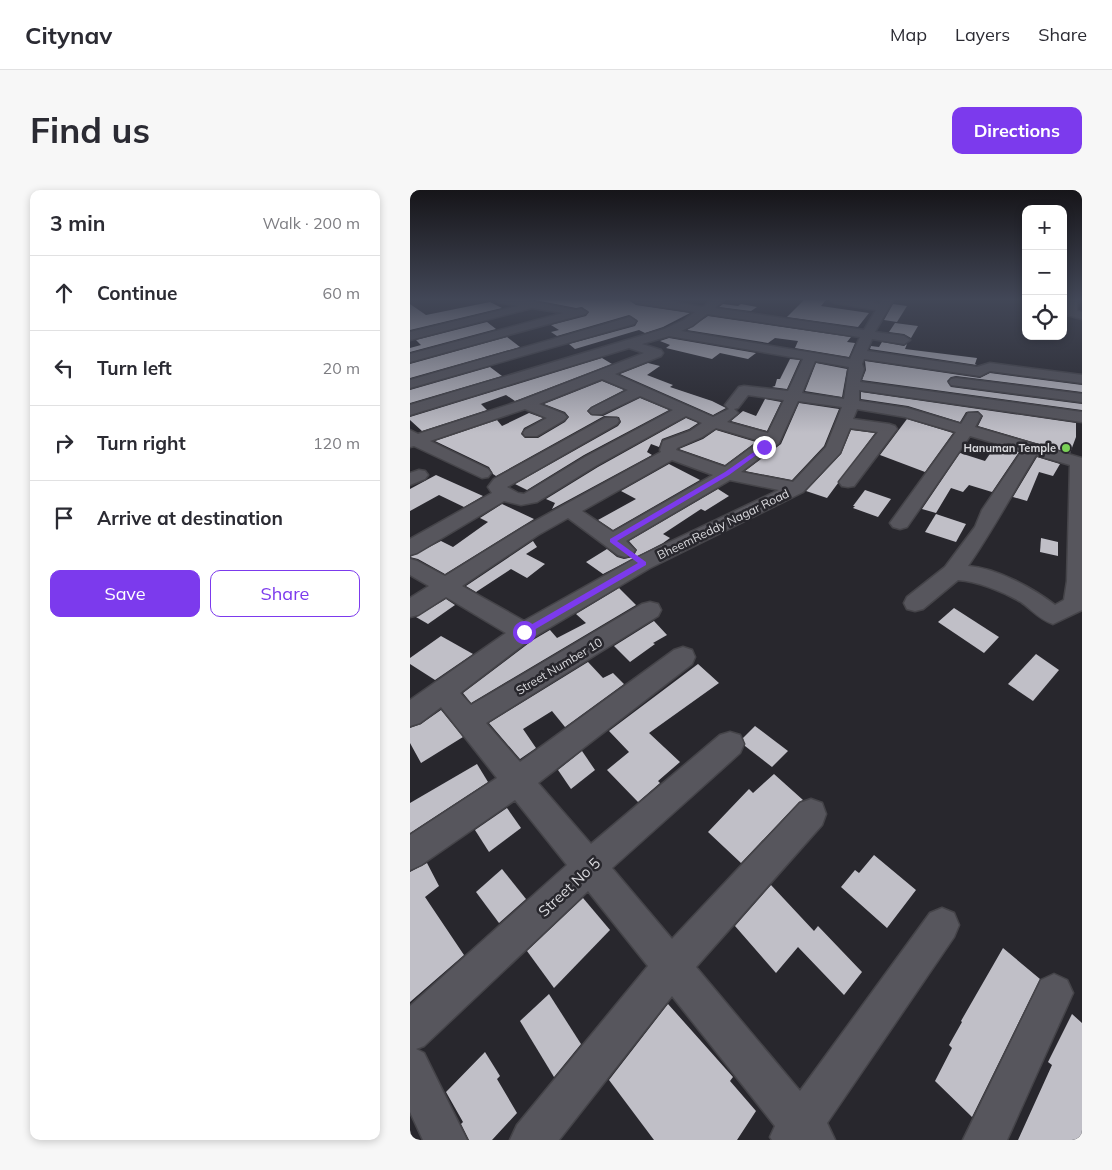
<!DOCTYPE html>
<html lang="en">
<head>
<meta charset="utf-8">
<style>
  :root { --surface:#fff; --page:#f7f7f7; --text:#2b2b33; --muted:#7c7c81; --line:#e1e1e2; --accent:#7c3aed }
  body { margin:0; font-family:Mulish,sans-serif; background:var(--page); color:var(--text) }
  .controls { position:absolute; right:15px; top:15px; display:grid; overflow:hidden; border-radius:10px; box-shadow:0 2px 8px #0003 }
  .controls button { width:45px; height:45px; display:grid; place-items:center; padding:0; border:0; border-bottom:1px solid var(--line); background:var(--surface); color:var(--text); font:25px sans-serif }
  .stop { position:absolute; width:15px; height:15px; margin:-11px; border:4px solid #7c3aed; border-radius:50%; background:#fff }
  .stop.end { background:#7c3aed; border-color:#fff; box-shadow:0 1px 5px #0008 }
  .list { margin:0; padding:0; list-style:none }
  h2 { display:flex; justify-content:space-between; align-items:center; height:65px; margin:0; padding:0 20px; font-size:21px }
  h2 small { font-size:16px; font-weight:400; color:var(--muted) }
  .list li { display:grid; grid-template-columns:32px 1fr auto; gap:15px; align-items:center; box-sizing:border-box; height:75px; padding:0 20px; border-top:1px solid var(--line) }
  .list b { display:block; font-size:19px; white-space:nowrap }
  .list em { font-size:16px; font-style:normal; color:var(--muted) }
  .actions { display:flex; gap:10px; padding:15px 20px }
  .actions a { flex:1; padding:11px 0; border:1px solid var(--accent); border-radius:10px; text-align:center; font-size:18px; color:var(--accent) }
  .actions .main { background:var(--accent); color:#fff }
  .icon { flex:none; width:28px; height:28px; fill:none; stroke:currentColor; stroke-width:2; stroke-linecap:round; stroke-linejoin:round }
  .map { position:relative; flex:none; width:672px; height:950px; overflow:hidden; border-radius:10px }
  header { display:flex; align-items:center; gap:30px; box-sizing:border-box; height:70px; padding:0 25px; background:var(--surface); border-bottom:1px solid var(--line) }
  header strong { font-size:24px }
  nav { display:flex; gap:28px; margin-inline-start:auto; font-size:18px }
  .intro { display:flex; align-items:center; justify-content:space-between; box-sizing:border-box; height:120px; padding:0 30px }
  h1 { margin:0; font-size:35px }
  .button { padding:12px 22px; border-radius:10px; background:var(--accent); color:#fff; font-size:18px; font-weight:700 }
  main { display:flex; gap:30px; padding:0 30px }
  aside { flex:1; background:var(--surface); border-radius:10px; box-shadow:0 2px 8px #0003 }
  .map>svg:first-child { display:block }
  .building { fill:#c0bfc7 }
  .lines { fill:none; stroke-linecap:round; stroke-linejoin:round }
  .minor-casing { stroke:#454449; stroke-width:3 }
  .minor { fill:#57565d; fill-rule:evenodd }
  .route { fill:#7c3aed }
  .poi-dot { fill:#7ad157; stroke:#28272d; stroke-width:2 }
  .labels { text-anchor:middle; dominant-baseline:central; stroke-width:5; stroke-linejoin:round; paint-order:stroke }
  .far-poi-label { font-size:11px; font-weight:bold; fill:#d9d9dd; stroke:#28272d; text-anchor:end }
  .street-label { font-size:12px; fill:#d9d9dd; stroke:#28272d }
  .near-street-label { font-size:15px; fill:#d9d9dd; stroke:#28272d }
</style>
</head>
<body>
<header>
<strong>Citynav</strong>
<nav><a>Map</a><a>Layers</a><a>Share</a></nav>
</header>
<div class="intro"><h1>Find us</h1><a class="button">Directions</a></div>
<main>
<aside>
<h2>3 min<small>Walk · 200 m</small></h2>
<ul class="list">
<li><svg class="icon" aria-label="ahead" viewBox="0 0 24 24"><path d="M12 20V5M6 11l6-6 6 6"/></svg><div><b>Continue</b></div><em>60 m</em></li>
<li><svg class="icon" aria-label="left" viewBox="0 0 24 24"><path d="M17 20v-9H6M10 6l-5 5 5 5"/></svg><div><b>Turn left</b></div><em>20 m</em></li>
<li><svg class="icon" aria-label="right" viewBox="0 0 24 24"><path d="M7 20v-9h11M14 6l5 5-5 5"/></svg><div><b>Turn right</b></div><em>120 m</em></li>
<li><svg class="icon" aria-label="arrive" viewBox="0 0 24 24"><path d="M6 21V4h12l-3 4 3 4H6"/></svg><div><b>Arrive at destination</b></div></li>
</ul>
<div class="actions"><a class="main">Save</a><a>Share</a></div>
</aside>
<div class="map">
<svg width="672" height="950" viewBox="0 0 672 950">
  <rect width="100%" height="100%" fill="#28272d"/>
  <g class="building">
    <path d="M125,110H219L226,115L280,123L253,137L235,143L229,140L222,142L165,159L159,154L225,136L228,131L219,125L147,146L141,142L149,140L141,135L176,126L179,122L172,117L166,118Z"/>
    <path d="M394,110H416L411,116L459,123L448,137L377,127Z"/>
    <path d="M80,112L92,118L0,140V114L16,125Z"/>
    <path d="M313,114L328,116L331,114L347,117L341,121L309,117Z"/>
    <path d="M483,114L497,116L487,132L474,130Z"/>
    <path d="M298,126L441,147L437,152L445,153L439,167L385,158L388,151L365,148L358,153L277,140Z"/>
    <path d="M77,132L86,139L0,162V158L11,155L6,150Z"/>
    <path d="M485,133L508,136L501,148L494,144L479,142Z"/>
    <path d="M97,147L110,157L0,188V174Z"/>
    <path d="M259,148L346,163L338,169L310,163L302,169L256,158L260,155L250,151Z"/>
    <path d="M472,152L494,156L497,154L495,159L567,168L565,174L567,175L460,159L461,156L469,157Z"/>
    <path d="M192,168L202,174L105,211L96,205L71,214L77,220L12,241L0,230V227Z"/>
    <path d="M380,169L390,170L377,199L362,197L365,196L367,189H370Z"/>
    <path d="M455,171L570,188L580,183L672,195V202L546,186L541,187L537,191L541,197L672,214V220L452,190L456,180Z"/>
    <path d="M238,173L250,176L237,185L263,195L260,197L302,211L316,218L303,225L210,184Z"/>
    <path d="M406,173L437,179L432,207L395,201Z"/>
    <path d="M80,177L92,186L0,213V200Z"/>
    <path d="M192,191L214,200L181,217L177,221L181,225L193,226L230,208L259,220L174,265L117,300L105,294L208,236L211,232L209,227L194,226L86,286L83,284L79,277L25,251L87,230L92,236L119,223L133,228L114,238L111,244L115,248H128L155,232L159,227L155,222L134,214Z"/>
    <path d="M451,202L666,233V247L660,263L568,236L573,226L568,221L556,222L550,232L498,216L451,209Z"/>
    <path d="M355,209L371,212L357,241L321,231L333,221L346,226Z"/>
    <path d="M389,213L429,219L414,256L382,290L335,281L371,254Z"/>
    <path d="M276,228L288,233L279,239L252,249L249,257L241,254L237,262L242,265L142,319L145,313L136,309L188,277Z"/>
    <path d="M497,229L543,243L515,282L470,265Z"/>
    <path d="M306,240L346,252L315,275L269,259L293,249Z"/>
    <path d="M441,240L465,243L417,308L396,301L431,264Z"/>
    <path d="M586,255L609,262L582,302L559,295L553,302L541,298L526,323L512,319L550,263L575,271Z"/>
    <path d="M627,267L650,274L643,286L629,282L617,311L603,307Z"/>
    <path d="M259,274L290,290L203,340L188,330L226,309L211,301Z"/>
    <path d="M26,285L73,306L54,317L29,305L0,321V299Z"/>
    <path d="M308,299L319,306L295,321L291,319L253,344L260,348L253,353L193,384L176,372L197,359L207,367L214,369L223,367L227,360L219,351Z"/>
    <path d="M455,300L481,309L468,327L443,318L445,316H443Z"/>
    <path d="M92,314L124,329L35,384L8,369L0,367L31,351L43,357L78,332L70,328Z"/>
    <path d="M526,324L556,334L546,352L515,342Z"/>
    <path d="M631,348L648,352V366L630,362Z"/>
    <path d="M123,351L127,357L116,364L135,374L117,388L101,379L66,402L56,396Z"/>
    <path d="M209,398L226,415L61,513L53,503L123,450L140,440L147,448L176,433L166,424Z"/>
    <path d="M36,409L45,415L18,434L6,427Z"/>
    <path d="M544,418L589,447L574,463L528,432Z"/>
    <path d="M244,431L257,445L243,453L245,454L220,472L204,456Z"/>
    <path d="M31,446L63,464L25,490L0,474V468Z"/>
    <path d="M626,464L649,480L623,511L598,494Z"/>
    <path d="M178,472L193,488L203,483L214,494L155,537L142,521L113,539L126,558L110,569L79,533Z"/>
    <path d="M288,474L309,493L239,543L270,572L248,591L250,593L228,612L197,580L219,562L199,541Z"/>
    <path d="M31,520L53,547L11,573L0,553V538L11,534Z"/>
    <path d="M345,536L378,561L362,577L335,556L333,548Z"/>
    <path d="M172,561L185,580L161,599L148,580Z"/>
    <path d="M67,574L78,592L0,643V613Z"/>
    <path d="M364,584L393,610L389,612L331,673L298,642L339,599L343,603Z"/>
    <path d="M97,618L111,638L79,662L65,640Z"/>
    <path d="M464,665L506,700L477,738L431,697L445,680L449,683Z"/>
    <path d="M17,673L29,696L15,707L54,765L0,812V682Z"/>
    <path d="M92,679L116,709L89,733L66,702Z"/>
    <path d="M361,695L404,741L408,736L452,782L434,805L388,757L366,783L325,736Z"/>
    <path d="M173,708L200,740L144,798L117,761Z"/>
    <path d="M593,758L630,789L562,927L525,891L542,858L539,855L552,832L551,831Z"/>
    <path d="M139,804L171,854L144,887L110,831Z"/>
    <path d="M258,814L323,887L320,891L346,921L327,950H244L199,890Z"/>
    <path d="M662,824L672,833V950H608L642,875L638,872Z"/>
    <path d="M75,862L90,886L87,889L107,923L82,950H59L51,934L53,932L36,902Z"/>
  </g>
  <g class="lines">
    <defs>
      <g id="minor">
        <path d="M87,110H114L166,120L171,119L177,122L175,124L0,172V164L153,123L122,118L0,150V142L108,116L88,112Z"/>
        <path d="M221,110H250L293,117L302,110H314L305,118L454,140L466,120L425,113L420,110H447L470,114L472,110H483L465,142L494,146L500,150L494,154L462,149L457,161L567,177L580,173L672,185V193L580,181L570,186L454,169L452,174L454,179L450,192L672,222V232L449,200V211L497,218L551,234L558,223H568L571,226L565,237L672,268V420L643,434C630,430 622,420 611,412C594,402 567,391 548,390L513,419L505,421L497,419L494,413L497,407L535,377L565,337L572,320L612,261L560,246L497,337L490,339L483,337L480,333L546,242L495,227L447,219L443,229L479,234L485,236L487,239L444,296L438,297L432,296L429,292L468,242L440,238L430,263L393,302L240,378L122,448L50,503L61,515L232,414L240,412L248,414L251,420L248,426L76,533L110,572L264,460L273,457L282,460L285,467L282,474L128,593L181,654L310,545L320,542L330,545L334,554L330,563L202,678L262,749L390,613L401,609L412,613L416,624L412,635L286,777L390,901L520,723L532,718L544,723L549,735L544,747L417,933L425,950H362L360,947L365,936L262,806L149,950H100L107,935L238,776L178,701L14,856L6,859L14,863L57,950H13L0,922V816L157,675L105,610L11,675L0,680V645L87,588L31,517L10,533L0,536V510L96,443L36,407L8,425L0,427V408L19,396L0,385V369L7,371L35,386L114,337L251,262L250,260L253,251L280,241L292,233L276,226L187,275L127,312L111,315L94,311L7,363L0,365V349L82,303L78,297L84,289L195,228H207L209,231L207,234L97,297L108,303L114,304L175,267L263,220L230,206L192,224H182L179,221L182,218L218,200L192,189L129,214L154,224L157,227L154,230L127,246H115L113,243L115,240L137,228L115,219L20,251L78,279L81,283L78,287L72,288L4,256L0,257V240L8,244L110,211L234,163L219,158L0,225V215L254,139L274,130L285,122L226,113ZM297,124L450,147L440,169L271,141L282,136ZM259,146L393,169L378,201L334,196L329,197L315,215L319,219L303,227L205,184L251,166L253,163L251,160L232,154ZM405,171L439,177L434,209L392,203ZM338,205L374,210L358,243L317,232L328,223L324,219L328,218ZM388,211L432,217L416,257L383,292L331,282L369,253ZM306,238L350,251L315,277L266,260L267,258L292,247ZM626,265L660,275L657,391L654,410L645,415C623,398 586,378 558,376C583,340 603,302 626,265ZM262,270L303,285L203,342L172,321ZM320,290L369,300L226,368L114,431L52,396L128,345L158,328L208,365L215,367L222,365L225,360L216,351Z"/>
        <path d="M655,110H667V121L672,122V129L657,125Z"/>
        <path d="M220,127L226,131L224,134L0,198V190Z"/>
        <path d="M546,188L672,204V212L541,195L539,192L541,189Z"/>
        <path d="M9,280L15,281L18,285L15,289L0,295V283Z"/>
        <path d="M644,784L657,790L663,803L597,950H553L631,790Z"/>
      </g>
    </defs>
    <use href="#minor" class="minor-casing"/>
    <use href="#minor" class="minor"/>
  </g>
  <linearGradient id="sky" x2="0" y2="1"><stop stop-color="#161519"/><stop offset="0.45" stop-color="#424757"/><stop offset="1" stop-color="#424757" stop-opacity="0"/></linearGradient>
  <rect width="672" height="243" fill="url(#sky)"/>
  <path class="route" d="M354,255L356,258L319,285L207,351L236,372V375L117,444H112V440L228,373L200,352V349L315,282Z"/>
  <circle class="poi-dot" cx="656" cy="258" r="5"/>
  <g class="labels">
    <g class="far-poi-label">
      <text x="646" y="258">Hanuman Temple</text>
    </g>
    <g class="street-label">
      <text transform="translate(313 334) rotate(-26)">BheemReddy Nagar Road</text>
      <text transform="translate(149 476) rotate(-31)">Street Number 10</text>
    </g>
    <g class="near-street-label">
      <text transform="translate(159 697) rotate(-43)">Street No 5</text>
    </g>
  </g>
</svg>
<div class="controls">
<button>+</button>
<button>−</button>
<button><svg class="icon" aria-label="locate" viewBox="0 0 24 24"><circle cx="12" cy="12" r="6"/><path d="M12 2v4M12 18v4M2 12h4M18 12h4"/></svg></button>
</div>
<div class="stop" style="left:114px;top:442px"></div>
<div class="stop end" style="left:354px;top:257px"></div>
</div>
</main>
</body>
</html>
